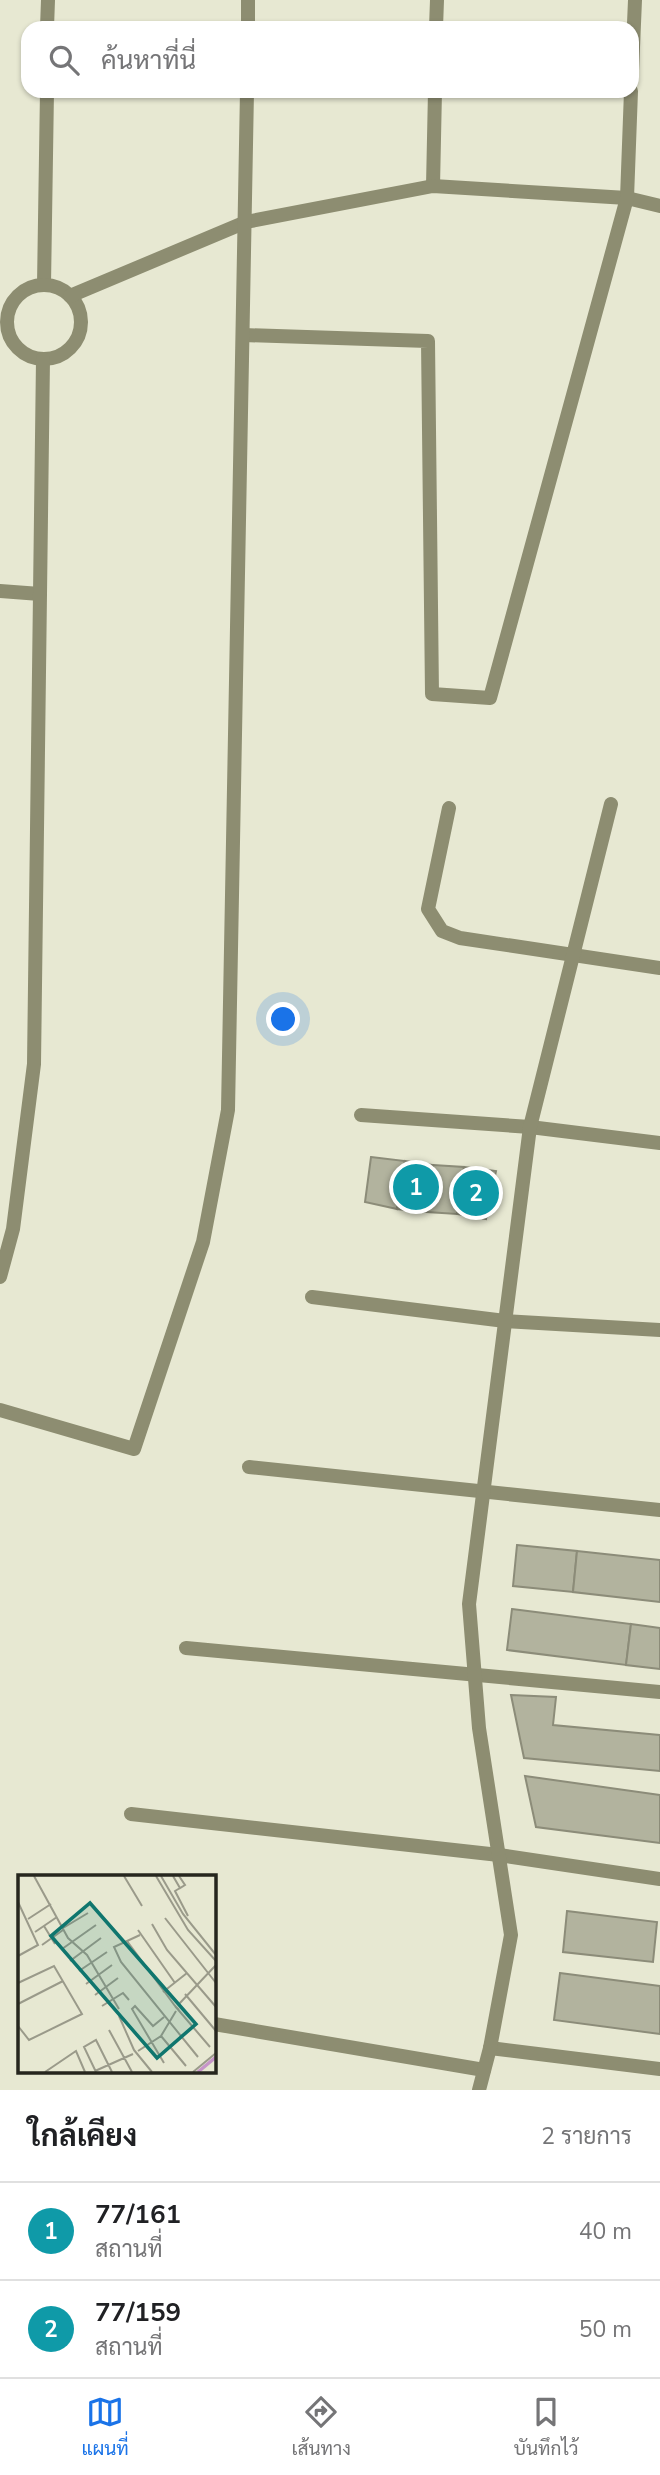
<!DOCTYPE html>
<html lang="th">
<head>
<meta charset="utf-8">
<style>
  :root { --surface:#fff; --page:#f6f6f6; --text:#202124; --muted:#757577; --line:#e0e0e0; --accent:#1a73e8 }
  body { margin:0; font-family:"Nunito Sans",Sarabun,sans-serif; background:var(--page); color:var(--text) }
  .you { position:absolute; left:284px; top:1020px; width:24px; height:24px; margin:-18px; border:5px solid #fff; border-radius:50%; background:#1a73e8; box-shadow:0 0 0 10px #1a73e833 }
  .badge { display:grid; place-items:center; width:46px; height:46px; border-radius:50%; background:var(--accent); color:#fff; font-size:23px; font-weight:700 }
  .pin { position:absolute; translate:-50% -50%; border:4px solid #fff; box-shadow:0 2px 7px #0006 }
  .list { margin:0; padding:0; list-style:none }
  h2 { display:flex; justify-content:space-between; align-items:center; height:91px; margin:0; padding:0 28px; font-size:30px }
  h2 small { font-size:23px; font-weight:400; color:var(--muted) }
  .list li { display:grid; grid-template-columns:46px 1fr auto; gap:21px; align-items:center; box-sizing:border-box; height:98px; padding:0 28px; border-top:2px solid var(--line) }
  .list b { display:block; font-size:26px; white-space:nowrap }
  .list p { margin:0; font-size:23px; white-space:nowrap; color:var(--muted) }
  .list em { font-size:23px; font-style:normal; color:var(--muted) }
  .icon { flex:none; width:38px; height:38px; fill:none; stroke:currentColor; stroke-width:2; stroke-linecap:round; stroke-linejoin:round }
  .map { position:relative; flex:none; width:660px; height:2090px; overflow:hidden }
  .search { position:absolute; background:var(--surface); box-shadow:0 2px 5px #0004; left:21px; right:21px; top:21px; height:77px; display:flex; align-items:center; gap:18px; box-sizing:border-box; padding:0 24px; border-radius:21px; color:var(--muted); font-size:26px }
  .sheet { height:287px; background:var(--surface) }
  nav { display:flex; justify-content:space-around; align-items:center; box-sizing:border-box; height:98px; border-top:2px solid var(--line); background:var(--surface); font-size:19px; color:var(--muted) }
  nav a { display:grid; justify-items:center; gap:4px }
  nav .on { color:var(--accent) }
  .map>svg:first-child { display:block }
  .building { fill:#b2b39e; stroke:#8c8c79; stroke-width:2 }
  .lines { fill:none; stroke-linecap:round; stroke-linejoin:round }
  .street { stroke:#8d8d71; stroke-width:14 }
  .inset-river { fill:none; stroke:#c695c8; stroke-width:3.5 }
  .inset-road { fill:none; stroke:#9a9a8a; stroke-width:2 }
  .view { fill:#0f766e; fill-opacity:0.15; stroke:#0f766e; stroke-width:3.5 }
  .inset-edge { fill:none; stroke:#26261e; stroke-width:3.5 }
</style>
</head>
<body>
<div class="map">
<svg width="660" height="2090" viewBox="0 0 660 2090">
  <rect width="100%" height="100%" fill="#e7e8d2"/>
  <g class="building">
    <path d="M371,1157L405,1161L397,1209L365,1202Z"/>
    <path d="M405,1161L433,1165L427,1212L397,1209Z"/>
    <path d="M433,1165L464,1167L457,1214L427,1212Z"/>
    <path d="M464,1167L496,1171L486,1219L457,1214Z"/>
    <path d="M517,1545L577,1551L573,1592L513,1586Z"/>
    <path d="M577,1551L660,1560V1602L573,1592Z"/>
    <path d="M512,1609L631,1624L626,1665L507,1650Z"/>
    <path d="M631,1624L660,1628V1669L626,1665Z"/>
    <path d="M511,1695L556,1697L553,1725L660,1735V1771L524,1758Z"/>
    <path d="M525,1776L660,1795V1843L536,1827Z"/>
    <path d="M567,1911L657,1922L653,1962L563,1952Z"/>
    <path d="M560,1973L660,1986V2034L554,2020Z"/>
  </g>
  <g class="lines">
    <g class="street">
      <path d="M47,28L48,0"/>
      <path d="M248,28V0"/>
      <path d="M436,28L437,0"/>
      <path d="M632,71L635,0"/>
      <path d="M433,186L435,91"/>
      <path d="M44,285L47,91"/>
      <circle cx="44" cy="322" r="37"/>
      <path d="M70,296L246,222L433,186L627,198L660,206"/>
      <path d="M244,335L428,341L432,694L490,698L627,198L631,91"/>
      <path d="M0,591L40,594"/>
      <path d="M449,808L428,909L442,931L460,938L660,968"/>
      <path d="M361,1115L530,1127L660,1143"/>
      <path d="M0,1277L13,1229L34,1064L43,359"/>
      <path d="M312,1297L505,1321L660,1330"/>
      <path d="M0,1410L134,1449L203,1242L228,1110L247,91"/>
      <path d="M249,1467L660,1510"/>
      <path d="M186,1648L660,1692"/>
      <path d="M131,1814L499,1855L660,1879"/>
      <path d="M214,2024L484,2070"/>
      <path d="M490,2048L660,2069"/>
      <path d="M479,2090L490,2048L511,1935L479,1728L469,1604L530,1127L611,804"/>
    </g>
  </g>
  <g transform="translate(18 1875)">
    <rect width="198" height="198" fill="#e7e8d2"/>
    <path class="inset-river" d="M180,197L198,182"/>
    <path class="inset-road" d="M16,1L50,63L69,80L101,134M106,1L124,31M138,1L170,55L198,86M143,1L165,39L198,80M155,1L162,13L167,10L161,1M162,13L157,16L170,41M0,27L20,70L0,81M147,43L198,108M10,44L33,29M134,49L149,75L198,132M26,51L37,69M45,53L70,38M120,55L157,108M17,57L39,42M122,60L96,72L103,87L180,182M109,66L157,131M24,70L45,55M44,74L78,50M52,86L83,63M61,96L89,77M0,108L36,91L64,139L11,165L0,151M68,109L94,90M145,117L169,98M167,119L198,156M77,120L100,103M0,129L45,106M160,130L198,90M84,131L105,118L111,125M161,135L157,131L192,172M101,141L116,175M91,155L114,197M143,161L168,191M120,176L143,161L158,136M119,179L116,175L134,197M146,188L114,134L117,131L135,151L146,142M77,196L115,179M27,197L58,176L67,197M78,197L66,172L78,165L94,197M175,197L198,178"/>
    <path class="view" d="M72,28L178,149L139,183L33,61Z"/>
    <rect width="198" height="198" class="inset-edge"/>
  </g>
</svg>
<div class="you"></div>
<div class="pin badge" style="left:416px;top:1187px;background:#0f9aa8">1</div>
<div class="pin badge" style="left:476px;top:1193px;background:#0f9aa8">2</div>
<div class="search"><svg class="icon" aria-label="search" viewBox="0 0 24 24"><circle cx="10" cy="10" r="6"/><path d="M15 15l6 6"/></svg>ค้นหาที่นี่</div>
</div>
<section class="sheet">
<h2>ใกล้เคียง<small>2 รายการ</small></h2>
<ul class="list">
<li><span class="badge" style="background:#0f9aa8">1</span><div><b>77/161</b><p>สถานที่</p></div><em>40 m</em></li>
<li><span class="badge" style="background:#0f9aa8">2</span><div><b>77/159</b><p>สถานที่</p></div><em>50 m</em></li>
</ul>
</section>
<nav>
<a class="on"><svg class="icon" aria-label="map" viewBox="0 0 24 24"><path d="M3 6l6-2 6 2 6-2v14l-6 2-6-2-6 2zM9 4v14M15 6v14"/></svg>แผนที่</a>
<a><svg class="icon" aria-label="directions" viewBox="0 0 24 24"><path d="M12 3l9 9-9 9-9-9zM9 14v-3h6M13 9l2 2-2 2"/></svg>เส้นทาง</a>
<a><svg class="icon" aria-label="saved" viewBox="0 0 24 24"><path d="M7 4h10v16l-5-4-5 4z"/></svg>บันทึกไว้</a>
</nav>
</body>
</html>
